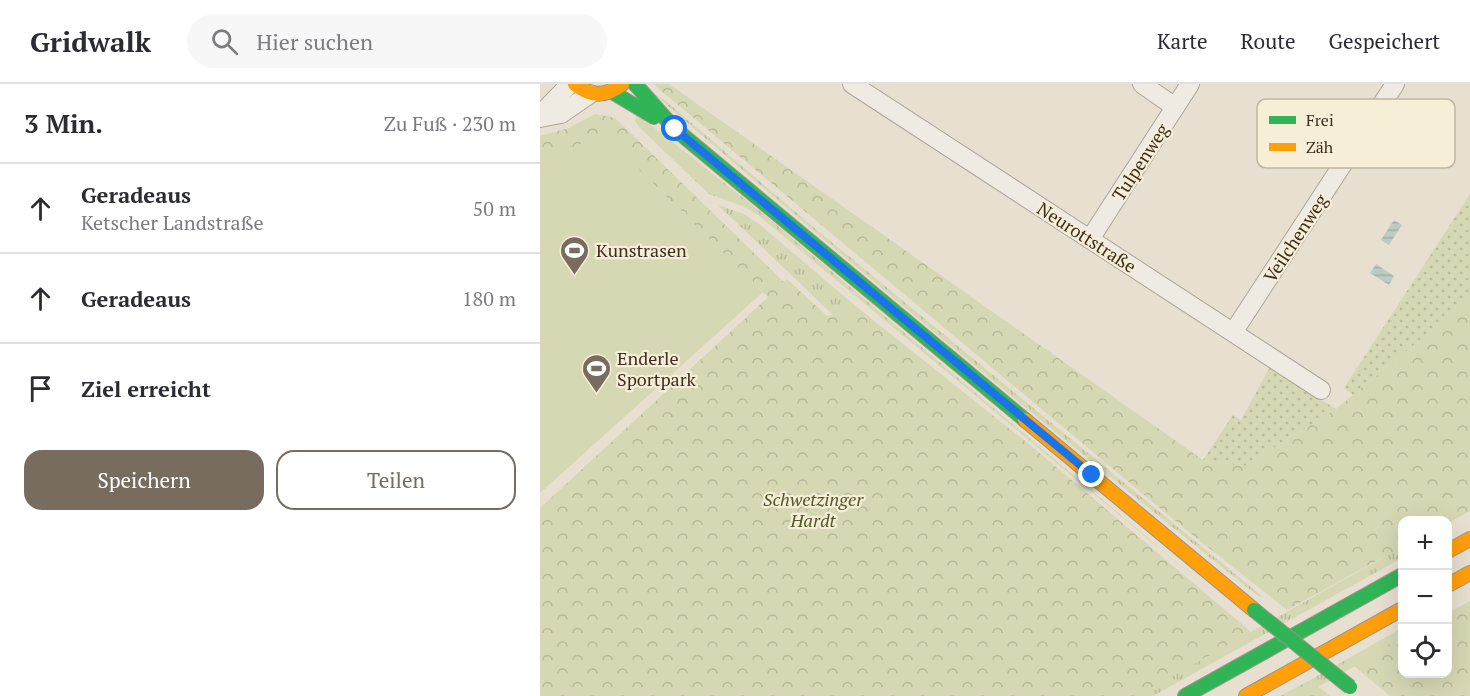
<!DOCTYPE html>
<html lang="de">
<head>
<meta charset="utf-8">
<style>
  :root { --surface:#fff; --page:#f7f7f7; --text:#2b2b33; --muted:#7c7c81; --line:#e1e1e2; --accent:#786c5e }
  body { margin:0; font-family:"PT Serif",serif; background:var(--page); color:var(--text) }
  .controls { position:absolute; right:18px; bottom:18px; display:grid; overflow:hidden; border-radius:12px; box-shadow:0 6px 24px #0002 }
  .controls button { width:54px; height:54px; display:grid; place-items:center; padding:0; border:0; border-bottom:2px solid var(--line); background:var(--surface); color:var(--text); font:30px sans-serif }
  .stop { position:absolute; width:18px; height:18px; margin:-14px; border:4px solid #1a73e8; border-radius:50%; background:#fff }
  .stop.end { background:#1a73e8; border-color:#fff; box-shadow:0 2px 6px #0008 }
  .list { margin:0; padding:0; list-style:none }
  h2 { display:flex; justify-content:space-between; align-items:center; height:78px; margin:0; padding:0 24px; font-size:26px }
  h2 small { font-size:20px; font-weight:400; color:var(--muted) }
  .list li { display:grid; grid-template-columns:39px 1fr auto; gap:18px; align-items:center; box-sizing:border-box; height:90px; padding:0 24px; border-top:2px solid var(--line) }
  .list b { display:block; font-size:22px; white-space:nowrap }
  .list p { margin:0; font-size:20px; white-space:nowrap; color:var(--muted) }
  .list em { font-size:20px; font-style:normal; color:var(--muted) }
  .actions { display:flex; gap:12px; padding:18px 24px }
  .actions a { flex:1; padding:14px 0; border:2px solid var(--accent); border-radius:18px; text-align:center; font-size:21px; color:var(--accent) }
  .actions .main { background:var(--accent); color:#fff }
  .icon { flex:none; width:33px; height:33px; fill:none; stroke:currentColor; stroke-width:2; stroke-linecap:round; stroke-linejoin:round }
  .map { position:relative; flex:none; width:930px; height:612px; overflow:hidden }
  header { display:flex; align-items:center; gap:36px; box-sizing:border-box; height:84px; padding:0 30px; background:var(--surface); border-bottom:2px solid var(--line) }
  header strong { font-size:28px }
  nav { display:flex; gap:33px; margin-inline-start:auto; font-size:21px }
  .search { width:420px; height:54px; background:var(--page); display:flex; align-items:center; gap:15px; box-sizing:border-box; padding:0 21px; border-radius:33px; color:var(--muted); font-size:22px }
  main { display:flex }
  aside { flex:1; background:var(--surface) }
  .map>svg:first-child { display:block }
  .grass { fill:url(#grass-tufts) }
  .forest { fill:url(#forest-crowns) }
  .garden { fill:url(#garden-dots) }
  .pitch { fill:#d6d7b3 }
  .water { fill:url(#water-rules) }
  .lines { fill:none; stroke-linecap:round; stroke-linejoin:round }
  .street-casing { stroke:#ada599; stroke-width:20 }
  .fast-casing { stroke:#9c958a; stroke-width:16 }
  .slow-casing { stroke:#9c958a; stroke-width:16 }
  .street { stroke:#efebe3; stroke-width:18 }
  .fast { stroke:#30b455; stroke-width:14 }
  .slow { stroke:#ff9f0a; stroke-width:14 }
  .fast-bridge-casing { stroke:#9c958a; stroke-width:16; stroke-linecap:butt }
  .fast-bridge { stroke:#30b455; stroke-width:14 }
  .route { stroke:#1a73e8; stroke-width:8 }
  .labels { text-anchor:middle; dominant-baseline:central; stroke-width:4.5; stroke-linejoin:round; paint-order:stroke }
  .street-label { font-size:18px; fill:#3d2e20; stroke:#f7eed8 }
  .poi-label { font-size:18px; fill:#3d2e20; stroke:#f7eed8; text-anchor:start }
  .park-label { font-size:18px; font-style:italic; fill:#4d5a26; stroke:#f7eed8 }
  .key { fill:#f7eed8; stroke:#bfb4a1; stroke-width:1.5 }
  .key-label { font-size:16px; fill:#3d2e20 }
</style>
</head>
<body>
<header>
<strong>Gridwalk</strong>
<div class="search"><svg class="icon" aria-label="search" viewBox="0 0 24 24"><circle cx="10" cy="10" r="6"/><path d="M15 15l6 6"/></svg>Hier suchen</div>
<nav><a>Karte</a><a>Route</a><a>Gespeichert</a></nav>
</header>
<main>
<aside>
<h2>3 Min.<small>Zu Fuß · 230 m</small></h2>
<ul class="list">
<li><svg class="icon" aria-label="ahead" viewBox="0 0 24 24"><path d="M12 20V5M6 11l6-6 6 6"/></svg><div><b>Geradeaus</b><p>Ketscher Landstraße</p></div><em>50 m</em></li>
<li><svg class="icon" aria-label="ahead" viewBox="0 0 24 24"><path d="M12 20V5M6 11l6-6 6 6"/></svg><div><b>Geradeaus</b></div><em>180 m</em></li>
<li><svg class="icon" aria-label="arrive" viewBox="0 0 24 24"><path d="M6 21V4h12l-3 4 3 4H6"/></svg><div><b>Ziel erreicht</b></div></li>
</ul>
<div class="actions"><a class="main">Speichern</a><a>Teilen</a></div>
</aside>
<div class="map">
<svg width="930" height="612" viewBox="0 0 930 612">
  <defs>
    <pattern id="grass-tufts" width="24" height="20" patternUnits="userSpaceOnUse" patternTransform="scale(1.5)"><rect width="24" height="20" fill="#d6d7b3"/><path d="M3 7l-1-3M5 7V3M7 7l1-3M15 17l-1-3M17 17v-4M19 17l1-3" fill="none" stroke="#b9b99a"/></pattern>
    <pattern id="forest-crowns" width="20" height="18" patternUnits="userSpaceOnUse" patternTransform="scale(1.5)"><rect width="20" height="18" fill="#d6d7b3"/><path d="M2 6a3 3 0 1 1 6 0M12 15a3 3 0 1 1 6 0" fill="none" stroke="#b9b99a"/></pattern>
    <pattern id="garden-dots" width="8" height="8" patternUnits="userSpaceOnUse" patternTransform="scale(1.5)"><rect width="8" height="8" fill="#d6d7b3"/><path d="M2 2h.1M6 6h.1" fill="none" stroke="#b9b99a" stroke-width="1.8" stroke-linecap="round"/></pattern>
    <pattern id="water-rules" width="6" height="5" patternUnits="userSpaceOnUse" patternTransform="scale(1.5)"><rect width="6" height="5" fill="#bcccc2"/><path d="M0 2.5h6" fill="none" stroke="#a2b0a6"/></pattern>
  </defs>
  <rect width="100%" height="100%" fill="#e7e0d1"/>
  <g class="grass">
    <path d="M113,9L126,17L272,142L723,513L718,512C513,348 311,181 113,9Z"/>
    <path d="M97,30L227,133L678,513L218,131L205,123L169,110L100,44L95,37Z"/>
    <path d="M178,121L204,130L219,140L318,224L293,231Z"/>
    <path d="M862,463V474L613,612H597Z"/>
    <path d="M862,544V555L778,603L770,596Z"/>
  </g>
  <g class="forest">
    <path d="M113,0H129L663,376L704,382L796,325L930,214V427L908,439V436H862V463L747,526L640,441Z"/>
    <path d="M55,30L75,34L244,198L247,195L287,232L318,224L495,365L711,548L597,612H0V424L228,213L62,49L0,81V52L29,44Z"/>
    <path d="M930,517V612H850L814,582L862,555V590H908V529Z"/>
    <path d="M770,596L790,612H740Z"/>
  </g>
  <g class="garden">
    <path d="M930,110V214L813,311L804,304Z"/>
    <path d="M730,283L796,325L704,382L663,376L693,331L701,336Z"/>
  </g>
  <path class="pitch" d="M62,49L223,208L0,409V81Z"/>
  <g class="water">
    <path d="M854,136L862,141L849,161L841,156Z"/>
    <path d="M836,180L854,192L849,201L830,189Z"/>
  </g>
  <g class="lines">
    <defs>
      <g id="street">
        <path d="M312,0L781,306"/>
        <path d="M602,0L635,23"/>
        <path d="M0,31L30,0"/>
        <path d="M0,34L21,30L50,10"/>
        <path d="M550,155L650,0"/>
        <path d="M694,247L855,0"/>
      </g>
      <g id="fast">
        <path d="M95,0L135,45L485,336"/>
        <path d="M72,8L114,33"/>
        <path d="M645,612L862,491"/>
      </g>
      <g id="slow">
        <path d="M35,0C51,13 66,13 82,0"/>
        <path d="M485,336L714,526"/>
        <path d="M908,467L930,455"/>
        <path d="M908,501L930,489"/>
        <path d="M706,612L862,525"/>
      </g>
    </defs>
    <use href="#street" class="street-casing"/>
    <use href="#fast" class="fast-casing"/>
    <use href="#slow" class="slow-casing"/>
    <use href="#street" class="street"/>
    <use href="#fast" class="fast"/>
    <use href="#slow" class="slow"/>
    <defs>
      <path id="fast-bridge" d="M714,526L810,603"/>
    </defs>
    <use href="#fast-bridge" class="fast-bridge-casing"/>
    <use href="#fast-bridge" class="fast-bridge"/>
  </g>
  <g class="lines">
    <path class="route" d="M135,45L552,391"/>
  </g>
  <defs>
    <symbol id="stadium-pin" viewBox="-11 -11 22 30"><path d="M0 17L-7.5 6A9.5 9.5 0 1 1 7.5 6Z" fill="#786c5e" stroke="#f7eed8"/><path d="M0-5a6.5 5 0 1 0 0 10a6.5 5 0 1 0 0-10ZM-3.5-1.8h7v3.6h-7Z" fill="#fff"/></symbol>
  </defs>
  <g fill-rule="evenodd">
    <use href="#stadium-pin" x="18" y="150" width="33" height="45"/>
    <use href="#stadium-pin" x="40" y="268" width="33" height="45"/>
  </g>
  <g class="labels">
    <g class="street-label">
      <text transform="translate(600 78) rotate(-57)">Tulpenweg</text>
      <text transform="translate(547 153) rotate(33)">Neurottstraße</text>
      <text transform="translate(755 154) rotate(-57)">Veilchenweg</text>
    </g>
    <g class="poi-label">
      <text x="56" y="166">Kunstrasen</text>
      <text x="77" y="274">Enderle<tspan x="77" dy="21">Sportpark</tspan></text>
    </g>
    <g class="park-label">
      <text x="273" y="415">Schwetzinger<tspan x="273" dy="21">Hardt</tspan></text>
    </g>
  </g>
  <rect x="717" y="15" width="198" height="69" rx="9" class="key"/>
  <rect x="729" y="32" width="27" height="8" fill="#30b455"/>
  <rect x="729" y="59" width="27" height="8" fill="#ff9f0a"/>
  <g class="key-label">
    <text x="766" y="42">Frei</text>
    <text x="766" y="69">Zäh</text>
  </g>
</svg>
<div class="controls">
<button>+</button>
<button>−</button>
<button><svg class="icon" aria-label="locate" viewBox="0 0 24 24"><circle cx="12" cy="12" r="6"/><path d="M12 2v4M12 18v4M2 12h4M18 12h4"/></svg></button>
</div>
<div class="stop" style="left:135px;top:45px"></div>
<div class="stop end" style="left:552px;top:391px"></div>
</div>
</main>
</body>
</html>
